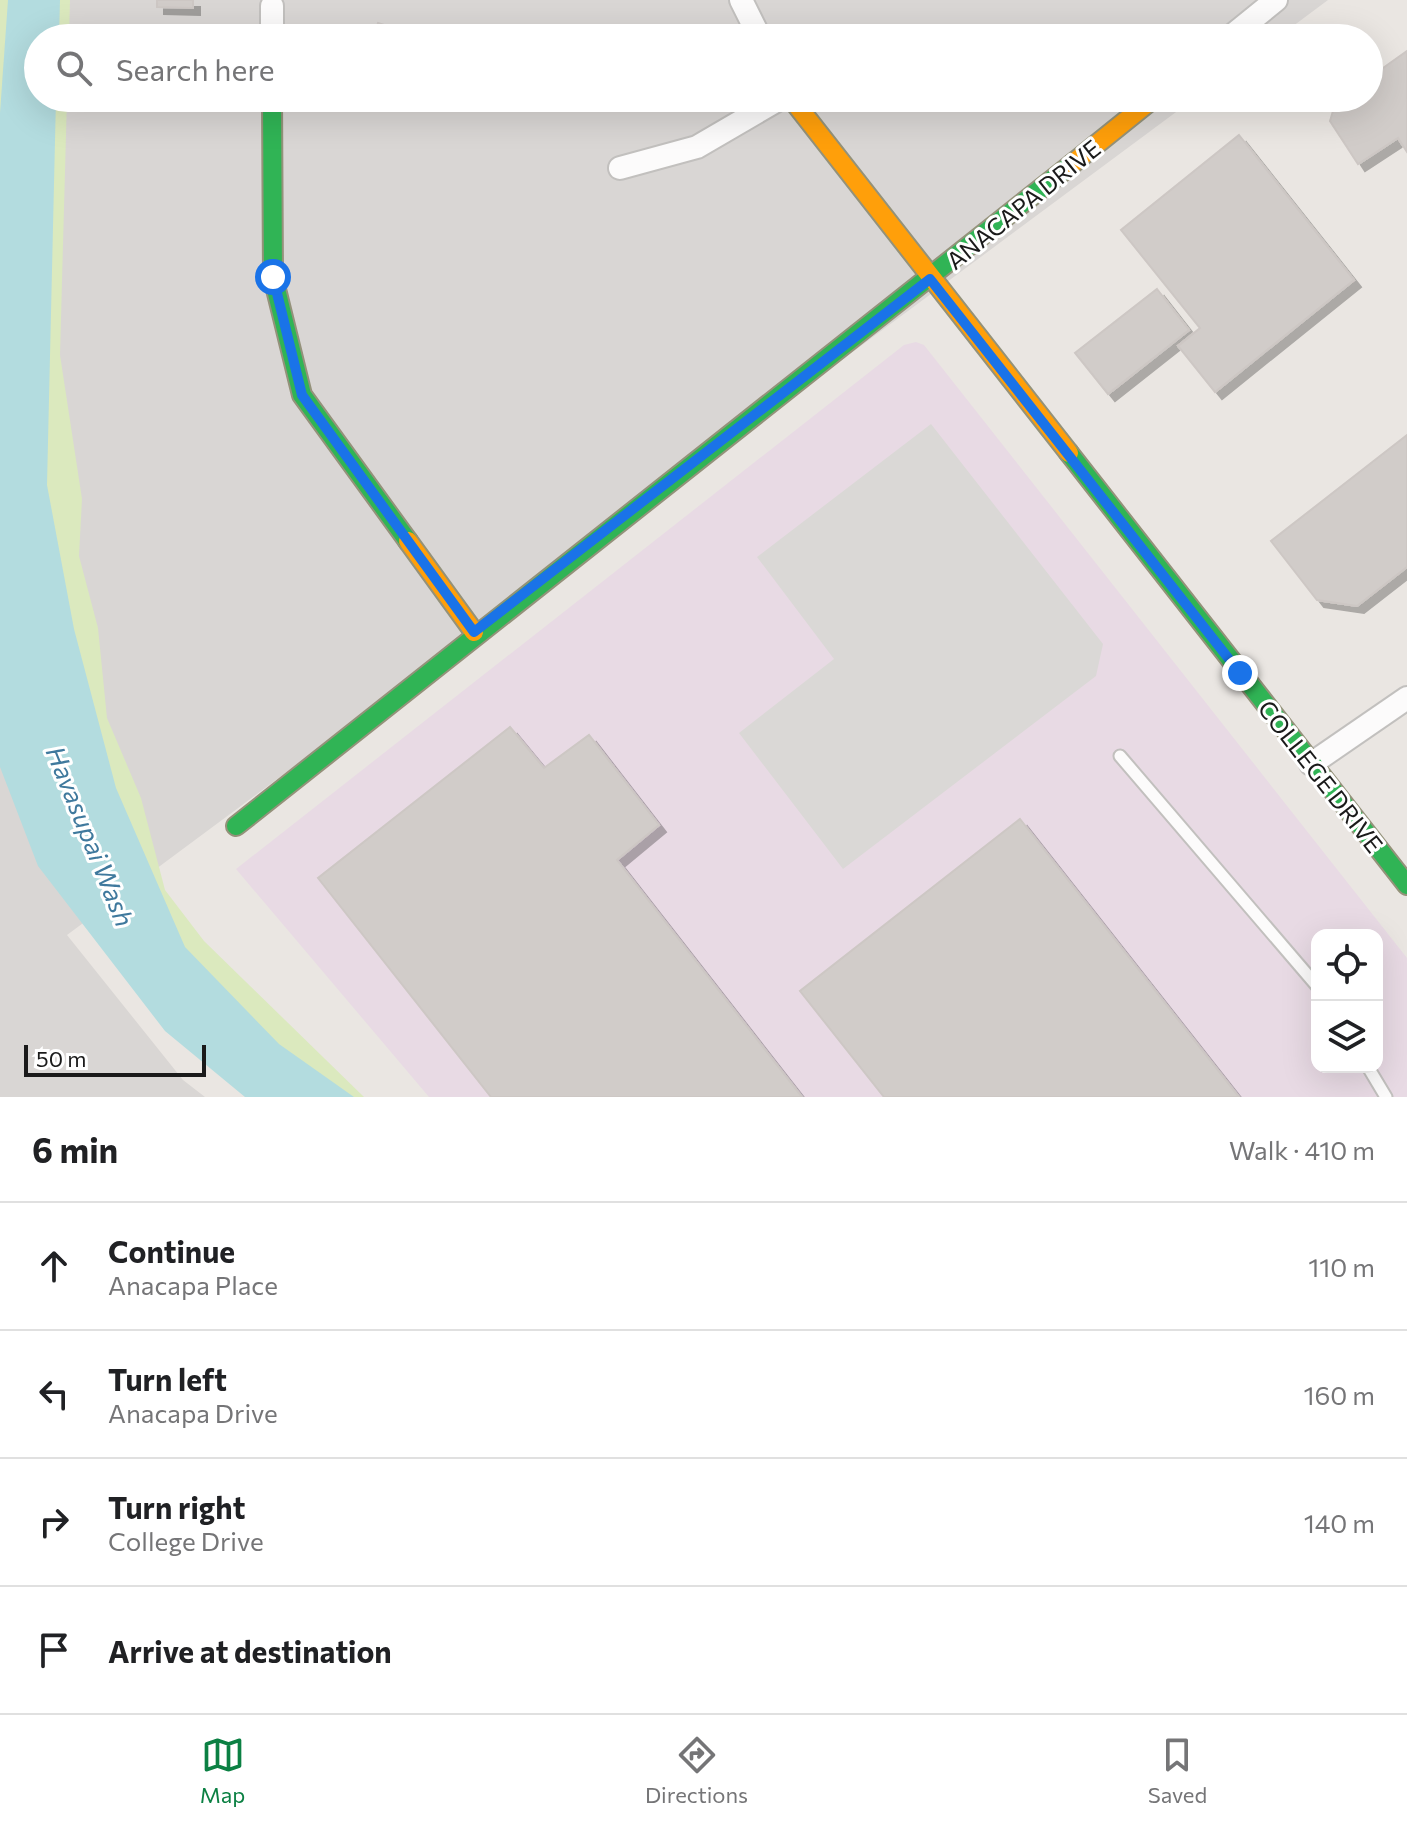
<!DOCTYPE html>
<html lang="en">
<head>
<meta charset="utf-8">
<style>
  :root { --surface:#fff; --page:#f6f6f6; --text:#202124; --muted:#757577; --line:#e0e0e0; --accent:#0b8043 }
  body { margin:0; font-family:Commissioner,sans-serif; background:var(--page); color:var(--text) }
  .controls { position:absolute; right:24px; bottom:24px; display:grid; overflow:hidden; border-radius:16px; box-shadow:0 8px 32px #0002 }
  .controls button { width:72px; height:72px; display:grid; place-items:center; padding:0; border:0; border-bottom:2px solid var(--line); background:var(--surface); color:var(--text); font:40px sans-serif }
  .scale { position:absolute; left:24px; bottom:20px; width:182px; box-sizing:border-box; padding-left:8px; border:4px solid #1a1a1a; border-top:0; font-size:22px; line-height:28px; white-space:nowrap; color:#1a1a1a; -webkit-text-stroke:6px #fff; paint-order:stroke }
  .stop { position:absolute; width:24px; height:24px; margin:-18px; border:6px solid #1a73e8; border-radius:50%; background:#fff }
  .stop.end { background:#1a73e8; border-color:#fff; box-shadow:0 2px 8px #0008 }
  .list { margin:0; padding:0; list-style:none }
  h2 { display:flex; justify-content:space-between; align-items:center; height:104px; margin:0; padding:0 32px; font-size:34px }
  h2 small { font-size:26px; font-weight:400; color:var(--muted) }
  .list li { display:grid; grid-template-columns:52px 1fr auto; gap:24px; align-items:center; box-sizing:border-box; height:128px; padding:0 32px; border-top:2px solid var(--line) }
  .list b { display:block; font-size:30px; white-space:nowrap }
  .list p { margin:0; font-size:26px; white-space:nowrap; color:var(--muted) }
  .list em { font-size:26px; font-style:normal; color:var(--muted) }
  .icon { flex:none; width:44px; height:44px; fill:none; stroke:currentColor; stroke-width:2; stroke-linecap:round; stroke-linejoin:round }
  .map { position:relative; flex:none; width:1407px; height:1097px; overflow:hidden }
  .search { position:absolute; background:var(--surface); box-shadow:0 8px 32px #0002; left:24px; right:24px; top:24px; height:88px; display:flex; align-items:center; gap:20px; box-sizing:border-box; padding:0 28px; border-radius:44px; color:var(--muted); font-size:30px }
  .sheet { height:616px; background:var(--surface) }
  nav { display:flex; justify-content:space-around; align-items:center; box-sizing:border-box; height:112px; border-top:2px solid var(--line); background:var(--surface); font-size:22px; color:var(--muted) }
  nav a { display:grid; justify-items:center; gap:4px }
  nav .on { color:var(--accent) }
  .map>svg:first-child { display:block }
  .residential { fill:#d9d6d4 }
  .industrial { fill:#e8dae4; fill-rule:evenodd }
  .grass { fill:#dbe9be }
  .parking { fill:#dad8d6 }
  .water { fill:#b3dcdf }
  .building { fill:#d1ccc9; stroke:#cdc7c4; stroke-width:2; filter:url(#shadow) }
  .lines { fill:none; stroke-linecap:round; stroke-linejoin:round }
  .lane-casing { stroke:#c2c0be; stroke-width:15 }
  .street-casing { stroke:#c2c0be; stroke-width:26 }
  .fast-casing { stroke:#94927a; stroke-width:22 }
  .slow-casing { stroke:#94927a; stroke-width:22 }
  .lane { stroke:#fcfbfb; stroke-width:11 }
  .street { stroke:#fcfbfb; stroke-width:22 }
  .fast { stroke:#30b455; stroke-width:18 }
  .slow { stroke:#ff9f0a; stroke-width:18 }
  .route { stroke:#1a73e8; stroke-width:10 }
  .labels { text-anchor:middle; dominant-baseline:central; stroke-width:6; stroke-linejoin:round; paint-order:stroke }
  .street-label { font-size:24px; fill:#1a1a1a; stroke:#fff }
  .water-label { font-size:26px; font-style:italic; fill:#3f799d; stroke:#fff }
</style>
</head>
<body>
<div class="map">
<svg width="1407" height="1097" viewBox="0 0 1407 1097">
  <defs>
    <filter id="shadow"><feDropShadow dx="7" dy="7" stdDeviation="0" flood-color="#0004"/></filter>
  </defs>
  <rect width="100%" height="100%" fill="#eae6e2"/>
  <path class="residential" d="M0,0H1328L1277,38H38V98H1195L67,935L183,1080L205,1097H0Z"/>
  <path class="industrial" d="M916,342L924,345L1407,958V1097H429L236,869L904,345ZM1317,935H1377V1067H1317Z"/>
  <path class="grass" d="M0,0H70L69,38H38V98H67L60,355L82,499L79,556L98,628L107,718L141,798L165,890L204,941L364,1097H250L0,717Z"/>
  <path class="parking" d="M931,424L1103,644L1096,676L843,869L739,733L834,659L757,557Z"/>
  <path class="water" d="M8,0H60L59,38H38V98H56L47,485L74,629L116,788L185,947L279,1044L354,1097H245L165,1031L38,866L0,767V113Z"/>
  <g class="building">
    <path d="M157,0H193V8L157,7Z"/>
    <path d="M378,23L411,34L410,38H373Z"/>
    <path d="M1407,51V152L1398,138L1358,164L1330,121L1336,101L1369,98V78Z"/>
    <path d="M1239,135L1354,280L1215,392L1178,346L1200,328L1121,230Z"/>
    <path d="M1157,289L1189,330L1108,394L1075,353Z"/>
    <path d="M1407,435V567L1357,606L1317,600L1271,541Z"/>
    <path d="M510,727L544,768L589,735L659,825L617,860L802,1097H491L318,878Z"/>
    <path d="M1020,819L1239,1097H884L800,991Z"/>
  </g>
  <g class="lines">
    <defs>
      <g id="lane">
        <path d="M1120,756L1317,986"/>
        <path d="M1368,1067L1386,1097"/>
      </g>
      <g id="street">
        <path d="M741,0L760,38"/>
        <path d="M272,6V38"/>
        <path d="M1229,38L1276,0"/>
        <path d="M620,168L697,147L781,98"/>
        <path d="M1311,764L1407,698"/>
      </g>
      <g id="fast">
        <path d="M272,98L273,277L302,395L408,541"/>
        <path d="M1069,453L1407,885"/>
        <path d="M236,826L1072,164"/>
      </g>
      <g id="slow">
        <path d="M791,98L1069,453"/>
        <path d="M1072,164L1154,98"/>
        <path d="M408,541L474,632"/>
      </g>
    </defs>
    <use href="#lane" class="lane-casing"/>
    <use href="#street" class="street-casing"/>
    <use href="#fast" class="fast-casing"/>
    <use href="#slow" class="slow-casing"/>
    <use href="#lane" class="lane"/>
    <use href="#street" class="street"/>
    <use href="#fast" class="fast"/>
    <use href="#slow" class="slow"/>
  </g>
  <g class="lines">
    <path class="route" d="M273,277L302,395L474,632L930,279L1240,673"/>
  </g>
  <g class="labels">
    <g class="street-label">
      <text transform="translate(1023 204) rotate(-39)">ANACAPA DRIVE</text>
      <text transform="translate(1321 776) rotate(52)">COLLEGE DRIVE</text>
    </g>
    <g class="water-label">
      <text transform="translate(91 836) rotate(68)">Havasupai Wash</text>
    </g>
  </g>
</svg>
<div class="controls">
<button><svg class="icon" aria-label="locate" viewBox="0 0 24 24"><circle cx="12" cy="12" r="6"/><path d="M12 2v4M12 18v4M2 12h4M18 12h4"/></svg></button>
<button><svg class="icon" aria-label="layers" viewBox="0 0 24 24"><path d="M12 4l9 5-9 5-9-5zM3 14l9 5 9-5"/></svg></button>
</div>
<div class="scale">50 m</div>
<div class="stop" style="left:273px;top:277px"></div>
<div class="stop end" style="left:1240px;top:673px"></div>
<div class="search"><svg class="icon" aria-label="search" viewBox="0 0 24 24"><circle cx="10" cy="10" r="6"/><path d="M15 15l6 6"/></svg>Search here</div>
</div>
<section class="sheet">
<h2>6 min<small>Walk · 410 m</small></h2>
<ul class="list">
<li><svg class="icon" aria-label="ahead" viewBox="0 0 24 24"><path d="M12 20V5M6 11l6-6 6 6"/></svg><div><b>Continue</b><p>Anacapa Place</p></div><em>110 m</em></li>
<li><svg class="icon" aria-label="left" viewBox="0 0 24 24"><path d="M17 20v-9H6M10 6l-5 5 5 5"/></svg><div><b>Turn left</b><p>Anacapa Drive</p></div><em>160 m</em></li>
<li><svg class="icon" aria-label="right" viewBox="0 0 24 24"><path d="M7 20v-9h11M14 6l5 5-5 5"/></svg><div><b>Turn right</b><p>College Drive</p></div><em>140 m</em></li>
<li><svg class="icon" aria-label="arrive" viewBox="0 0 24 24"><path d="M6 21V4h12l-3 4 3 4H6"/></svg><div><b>Arrive at destination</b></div></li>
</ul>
</section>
<nav>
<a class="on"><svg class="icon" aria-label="map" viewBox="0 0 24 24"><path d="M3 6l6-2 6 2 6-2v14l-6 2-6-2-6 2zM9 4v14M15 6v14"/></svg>Map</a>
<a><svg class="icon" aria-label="directions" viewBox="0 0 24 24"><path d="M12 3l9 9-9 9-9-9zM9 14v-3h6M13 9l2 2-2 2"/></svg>Directions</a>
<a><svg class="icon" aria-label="saved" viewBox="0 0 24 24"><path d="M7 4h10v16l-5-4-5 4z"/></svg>Saved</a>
</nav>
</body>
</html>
